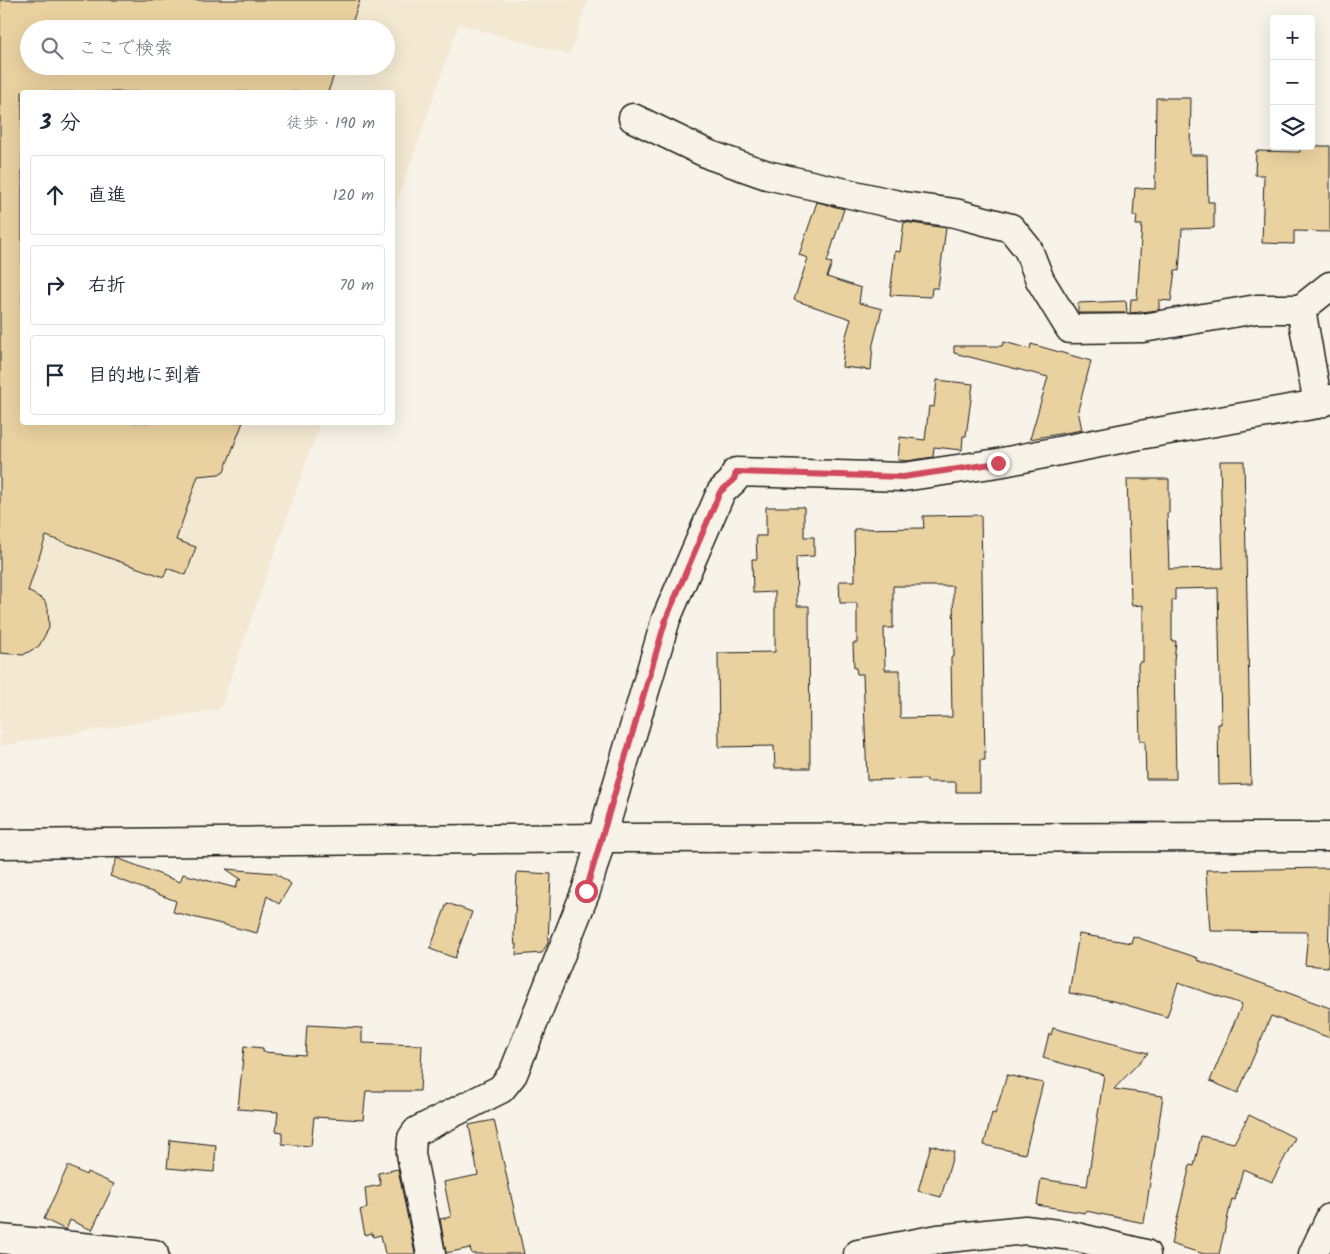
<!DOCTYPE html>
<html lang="ja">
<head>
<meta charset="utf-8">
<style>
  :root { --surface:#fff; --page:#f6f6f7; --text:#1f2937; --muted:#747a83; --line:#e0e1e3 }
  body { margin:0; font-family:Kalam,"Klee One",sans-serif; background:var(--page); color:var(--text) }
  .controls { position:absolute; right:15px; top:15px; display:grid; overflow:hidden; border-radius:5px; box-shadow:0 5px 20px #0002 }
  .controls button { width:45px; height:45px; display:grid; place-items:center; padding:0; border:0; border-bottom:1px solid var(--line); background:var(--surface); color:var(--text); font:25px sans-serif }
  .stop { position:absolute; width:15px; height:15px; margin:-11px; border:4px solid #d1495b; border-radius:50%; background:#fff }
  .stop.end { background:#d1495b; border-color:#fff; box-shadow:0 1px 5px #0008 }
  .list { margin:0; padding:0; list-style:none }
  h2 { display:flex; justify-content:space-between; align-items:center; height:65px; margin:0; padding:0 20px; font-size:21px }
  h2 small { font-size:16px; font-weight:400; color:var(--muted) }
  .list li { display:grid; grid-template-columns:32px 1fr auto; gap:15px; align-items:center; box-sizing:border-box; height:80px; margin:0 10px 10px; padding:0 10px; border:1px solid var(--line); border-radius:5px }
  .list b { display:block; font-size:19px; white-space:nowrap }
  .list em { font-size:16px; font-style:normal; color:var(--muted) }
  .icon { flex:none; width:28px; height:28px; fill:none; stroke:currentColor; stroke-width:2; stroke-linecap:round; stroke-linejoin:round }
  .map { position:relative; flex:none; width:1330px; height:1254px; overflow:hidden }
  .search { position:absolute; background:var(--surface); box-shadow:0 5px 20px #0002; left:20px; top:20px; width:375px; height:55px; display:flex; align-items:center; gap:12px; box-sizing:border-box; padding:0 18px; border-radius:28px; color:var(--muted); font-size:19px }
  .panel { position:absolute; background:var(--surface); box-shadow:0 5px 20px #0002; left:20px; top:90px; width:375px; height:335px; border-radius:5px }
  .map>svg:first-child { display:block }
  .built { fill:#f3e9d2; fill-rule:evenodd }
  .building { fill:#ead1a0; stroke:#1c1c1c; fill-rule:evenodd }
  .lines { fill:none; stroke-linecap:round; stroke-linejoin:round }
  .minor-casing { stroke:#1c1c1c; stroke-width:31 }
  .minor { stroke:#f7f3e8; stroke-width:28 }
  .route { stroke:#d1495b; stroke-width:6 }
</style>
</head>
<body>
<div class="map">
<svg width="1330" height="1254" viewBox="0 0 1330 1254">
  <rect width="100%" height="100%" fill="#f7f3e8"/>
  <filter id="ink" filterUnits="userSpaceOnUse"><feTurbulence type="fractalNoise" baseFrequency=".02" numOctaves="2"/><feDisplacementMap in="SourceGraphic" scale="10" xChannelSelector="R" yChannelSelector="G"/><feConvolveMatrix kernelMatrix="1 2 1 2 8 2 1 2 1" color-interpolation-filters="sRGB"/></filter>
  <g filter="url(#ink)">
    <path class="built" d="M0,0H588L570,55L459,24L393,214L392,92H22V422L320,423L220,709L0,746ZM29,29H386V66H29Z"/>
    <g class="building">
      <path d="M0,0H360L352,23L369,29H29V66H337L328,92H22V422H243L224,471L219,474L198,476L176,540L196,547L186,575L167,568L164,577L46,536L28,591L44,600L48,608L49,628L39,646L23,655L0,653Z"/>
      <path d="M1156,98H1191L1190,155H1207L1208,202H1214V228L1182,229L1179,271L1175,270L1171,301L1159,300V310L1130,313L1131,299H1137L1142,225H1136L1137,216H1133L1135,188L1155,189Z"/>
      <path d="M1300,146H1330V232L1294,231V244L1262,243L1264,175H1255L1256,151L1300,152Z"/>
      <path d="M817,202L844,209L827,262L832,263L827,277L861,288L859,303L882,309L873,344L871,370L842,367L845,339L851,319L794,300L808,258L799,255Z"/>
      <path d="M904,222L946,228L938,288H932L931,297L890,295L895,251L900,252Z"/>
      <path d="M1126,301L1127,313H1078V303Z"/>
      <path d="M1004,342L1030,349L1031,344L1091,361L1078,410L1082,430L1030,439L1048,377L954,353V346H1002Z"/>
      <path d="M937,380L973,384L966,436H963L962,450L934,447L933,457L907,461L898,460L900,437L925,440L929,406L934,407Z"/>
      <path d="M1220,461H1244L1251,784L1219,785L1218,724H1221L1218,588L1175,589V600H1172V641H1176L1174,661L1176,779H1146L1145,741H1140L1138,665L1139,662H1143V605L1132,606L1131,601L1127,479H1169V513H1167L1169,569L1223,568Z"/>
      <path d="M766,507H804V537H814V556L796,557L797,606H809L810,768H775L774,746L719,747L718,653L775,652V592L753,593L752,559H757L756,536H766Z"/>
      <path d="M981,515L985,760H980V792H956V782H927V779L867,780L863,674H857L856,668H854L853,643H857V603H840L839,581H855L854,529L924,528L923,516ZM893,586H953L954,657H951L952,717L900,718V670H885L884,628H893Z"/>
      <path d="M117,858L180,882L183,874L236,888L238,880H242L226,869L275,873L291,884L279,904L267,896L257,933L173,912L176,901L110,876Z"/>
      <path d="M1330,868L1328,967L1305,965L1308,932L1210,931L1206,870Z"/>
      <path d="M517,872L551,874L548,943L542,953L516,955L517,945H515L514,935Z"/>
      <path d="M447,903L472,912L455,958L430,949Z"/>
      <path d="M1079,934L1131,943L1133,936L1198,958L1197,960L1330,1008V1038L1271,1016L1238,1093L1210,1081L1242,1004L1178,983L1167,1017L1113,1001L1069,993Z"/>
      <path d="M307,1025L362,1028V1043L422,1045L420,1091H366L363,1120L314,1117L311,1146L282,1144V1132L276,1131L278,1112L238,1109L244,1046L263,1048V1052L305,1055Z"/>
      <path d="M1053,1028L1148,1053L1114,1089L1163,1096L1144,1223L1086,1211L1085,1213L1037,1205L1041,1179L1087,1186L1104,1075L1043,1058L1049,1034L1051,1035Z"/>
      <path d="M1007,1075L1043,1083L1025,1154L984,1145L992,1113L995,1114Z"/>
      <path d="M1249,1115L1295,1138L1272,1182L1243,1169L1235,1200L1232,1199L1219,1254H1204L1171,1244L1190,1165L1194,1166L1201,1136L1234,1143Z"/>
      <path d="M494,1120L524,1254H472L470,1248L446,1253L440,1219L451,1217L444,1182L478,1175L469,1125Z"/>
      <path d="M170,1140L216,1145L214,1172L167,1168Z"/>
      <path d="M931,1145L954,1152L941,1197L918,1191Z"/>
      <path d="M68,1166L86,1175L87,1172L114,1184L92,1230L70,1220L66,1230L44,1219Z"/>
      <path d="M398,1169L415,1254H385L381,1235L373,1237L372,1233L365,1235L360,1210L367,1208L365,1188L381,1185L378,1173Z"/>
    </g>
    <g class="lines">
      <defs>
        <g id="minor">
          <path d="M633,118L710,155L767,175L903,206L955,213L1011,228L1028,249L1040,280L1070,329L1143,328L1257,309H1301L1330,286"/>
          <path d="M1301,309L1318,404"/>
          <path d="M0,844L601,838L1330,837"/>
          <path d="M0,1239L154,1254"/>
          <path d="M431,1254L411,1154L412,1138L417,1131L501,1089L513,1074L586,891L666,619L721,492L734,480L736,472L903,477L998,463L1140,435L1318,404L1330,399"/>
          <path d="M858,1254L938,1239L1025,1230L1073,1236L1146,1254"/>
          <path d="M1313,1254L1330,1218"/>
        </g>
      </defs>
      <use href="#minor" class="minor-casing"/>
      <use href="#minor" class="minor"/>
    </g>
  </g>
  <g class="lines" filter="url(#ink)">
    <path class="route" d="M586,891L666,619L720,492L734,480L736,472L903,477L998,463"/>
  </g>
</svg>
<div class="controls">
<button>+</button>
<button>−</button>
<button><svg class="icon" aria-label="layers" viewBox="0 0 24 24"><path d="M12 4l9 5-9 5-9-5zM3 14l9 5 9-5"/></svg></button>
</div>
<div class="stop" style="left:586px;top:891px"></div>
<div class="stop end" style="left:998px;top:463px"></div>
<div class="search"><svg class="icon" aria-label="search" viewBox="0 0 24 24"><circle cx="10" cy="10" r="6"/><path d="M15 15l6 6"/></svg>ここで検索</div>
<section class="panel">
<h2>3 分<small>徒歩 · 190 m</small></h2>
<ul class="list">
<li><svg class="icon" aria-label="ahead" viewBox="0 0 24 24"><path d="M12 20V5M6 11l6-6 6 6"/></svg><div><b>直進</b></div><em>120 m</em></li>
<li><svg class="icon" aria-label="right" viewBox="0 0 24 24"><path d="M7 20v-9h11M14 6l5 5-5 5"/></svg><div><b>右折</b></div><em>70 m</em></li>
<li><svg class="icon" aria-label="arrive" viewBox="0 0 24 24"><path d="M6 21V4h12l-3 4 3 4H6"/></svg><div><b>目的地に到着</b></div></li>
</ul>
</section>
</div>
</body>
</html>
